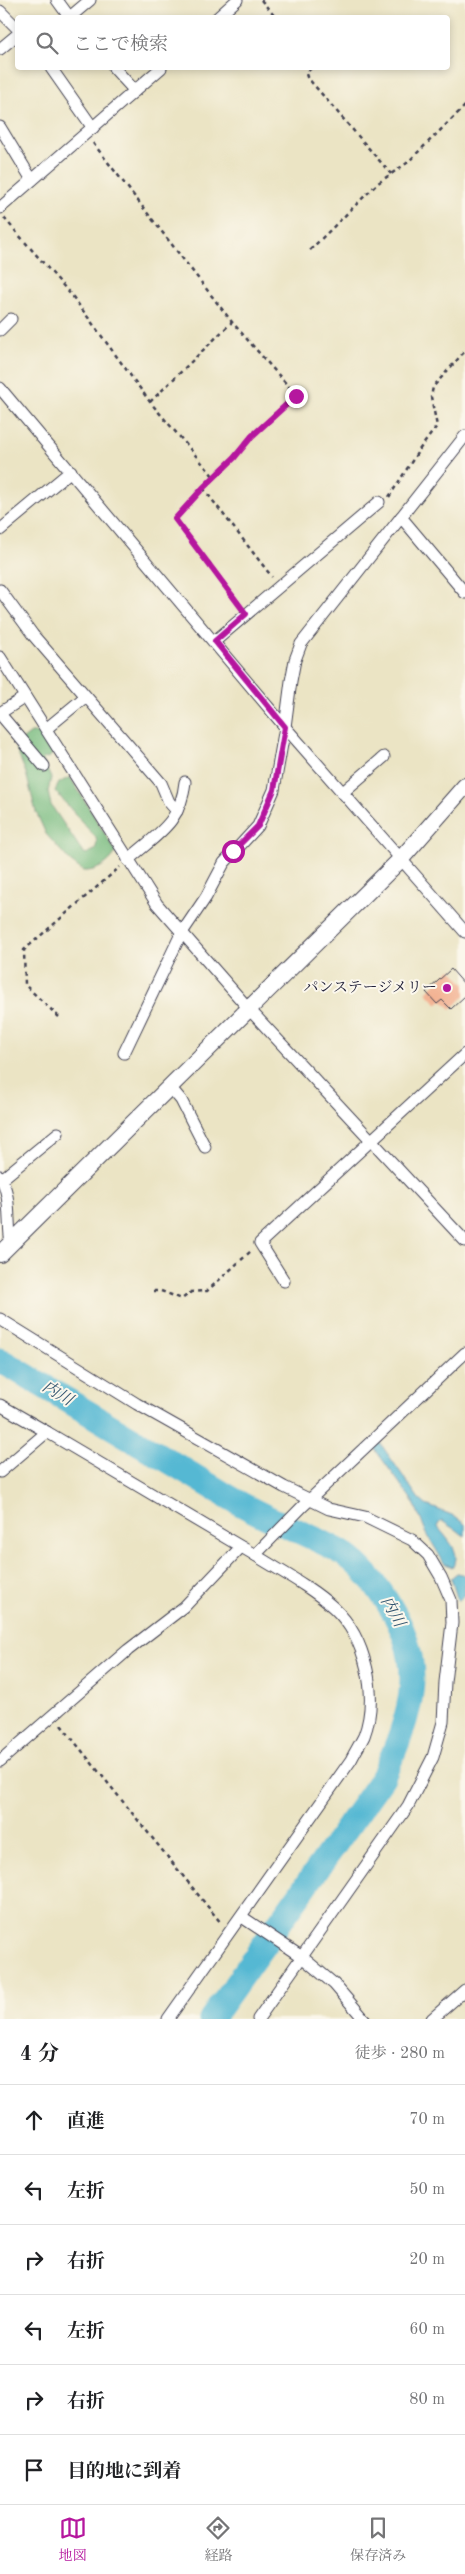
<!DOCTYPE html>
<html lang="ja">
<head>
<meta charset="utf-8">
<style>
  :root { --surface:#fff; --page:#f2f2f2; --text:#202124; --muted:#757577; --line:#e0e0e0; --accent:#b5179e }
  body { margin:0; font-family:"Old Standard TT","Noto Serif JP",serif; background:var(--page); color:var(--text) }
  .stop { position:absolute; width:15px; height:15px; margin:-11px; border:4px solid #b5179e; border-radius:50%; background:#fff }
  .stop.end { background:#b5179e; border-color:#fff; box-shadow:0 1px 5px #0008 }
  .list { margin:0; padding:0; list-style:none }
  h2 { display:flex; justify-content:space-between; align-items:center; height:65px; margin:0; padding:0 20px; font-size:21px }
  h2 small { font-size:16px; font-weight:400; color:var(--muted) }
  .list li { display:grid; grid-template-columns:32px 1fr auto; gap:15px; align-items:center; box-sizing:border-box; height:70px; padding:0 20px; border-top:1px solid var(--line) }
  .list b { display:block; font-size:19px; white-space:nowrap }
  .list em { font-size:16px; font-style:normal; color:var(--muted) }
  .icon { flex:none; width:28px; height:28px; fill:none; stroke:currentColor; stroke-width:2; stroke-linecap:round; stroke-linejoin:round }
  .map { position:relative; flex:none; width:465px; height:2019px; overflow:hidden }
  .search { position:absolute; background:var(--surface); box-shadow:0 2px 8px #0003; left:15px; right:15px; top:15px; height:55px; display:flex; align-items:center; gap:12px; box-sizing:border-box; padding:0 18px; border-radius:5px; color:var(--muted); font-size:19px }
  .sheet { height:485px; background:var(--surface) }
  nav { display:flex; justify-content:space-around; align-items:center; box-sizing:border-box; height:70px; border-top:1px solid var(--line); background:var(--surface); font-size:14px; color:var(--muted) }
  nav a { display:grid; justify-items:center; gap:2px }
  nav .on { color:var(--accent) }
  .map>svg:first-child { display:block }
  .forest { fill:#79bc80; stroke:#4e6f5e }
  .water { fill:#54b8d3; stroke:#3b6d87 }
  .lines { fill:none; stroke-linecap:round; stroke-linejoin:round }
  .river { stroke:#54b8d3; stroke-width:25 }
  .building { fill:#f3b090 }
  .street-casing { stroke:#403f50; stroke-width:13 }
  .secondary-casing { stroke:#403f50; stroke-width:18 }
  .path { stroke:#403f50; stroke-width:2.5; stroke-dasharray:4 4; stroke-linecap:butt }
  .street { stroke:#fff; stroke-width:11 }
  .secondary { stroke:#fff; stroke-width:16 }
  .route { stroke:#b5179e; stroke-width:6 }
  .poi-dot { fill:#b5179e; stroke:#fbf7ec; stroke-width:2 }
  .labels { text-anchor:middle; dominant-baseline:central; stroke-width:4; stroke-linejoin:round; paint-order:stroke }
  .poi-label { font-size:15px; fill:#22223b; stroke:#fbf7ec; text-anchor:end }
  .water-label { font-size:16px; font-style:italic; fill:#345670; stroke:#fbf7ec }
</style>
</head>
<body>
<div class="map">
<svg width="465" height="2019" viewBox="0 0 465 2019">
  <rect width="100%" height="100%" fill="#fbf7ec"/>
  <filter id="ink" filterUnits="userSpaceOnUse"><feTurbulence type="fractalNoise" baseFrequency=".02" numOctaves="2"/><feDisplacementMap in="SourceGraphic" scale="10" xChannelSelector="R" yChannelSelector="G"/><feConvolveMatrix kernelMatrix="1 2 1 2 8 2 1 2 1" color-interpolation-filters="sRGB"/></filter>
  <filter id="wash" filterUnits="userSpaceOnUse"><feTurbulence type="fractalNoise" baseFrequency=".0096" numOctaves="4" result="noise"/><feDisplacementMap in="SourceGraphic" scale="20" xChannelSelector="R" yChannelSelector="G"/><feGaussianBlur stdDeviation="1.12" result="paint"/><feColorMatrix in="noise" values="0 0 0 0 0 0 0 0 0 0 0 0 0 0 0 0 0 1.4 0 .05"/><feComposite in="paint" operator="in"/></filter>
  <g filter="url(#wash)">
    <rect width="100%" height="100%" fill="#ebe4c4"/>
    <path class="forest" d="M31,733H41L53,752L50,757L42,759L51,778L48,792L51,805L82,851L86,854L95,850L97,843L96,838L55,791L59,783L70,777L116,852C109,864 96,872 83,871L70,861L46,834L36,812L26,773L16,749L18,743Z"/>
    <g class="water">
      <path d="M380,1443L419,1499L426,1505L452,1515L465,1524V1536L442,1521L438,1524V1527C446,1538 464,1554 452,1567L444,1563L427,1534L414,1503L374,1448Z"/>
      <path d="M457,1573L465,1575V1595L458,1601L451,1578Z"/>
    </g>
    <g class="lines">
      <path class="river" d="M0,1360C78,1406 156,1453 234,1500C267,1520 305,1532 339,1551C358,1562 374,1581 386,1600C429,1664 412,1712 383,1777L211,2019"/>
    </g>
    <g id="blocks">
      <path class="building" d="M451,969L465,985V996L451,1009L442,1000L437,1004L426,992Z"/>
    </g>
  </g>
  <g filter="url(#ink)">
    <use href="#blocks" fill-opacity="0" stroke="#403f50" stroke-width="1"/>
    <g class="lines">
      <defs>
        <g id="street">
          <path d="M57,0L70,18"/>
          <path d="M0,11L18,29"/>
          <path d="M70,17L90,0"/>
          <path d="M217,18L237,0"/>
          <path d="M0,49L18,34"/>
          <path d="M51,68L93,128"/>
          <path d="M114,68L135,91"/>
          <path d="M0,127L32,180"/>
          <path d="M0,208L161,68"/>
          <path d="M0,330L11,319"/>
          <path d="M0,388L285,727L465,932"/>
          <path d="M401,517L465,593"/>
          <path d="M0,530L71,471"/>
          <path d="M0,590L33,635L161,783L169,802L177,811"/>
          <path d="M215,641L379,502"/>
          <path d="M0,657L157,904L249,1009L465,1241"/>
          <path d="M0,713L25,697"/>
          <path d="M0,714L44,766"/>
          <path d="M46,729L85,697"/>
          <path d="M342,793L384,757"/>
          <path d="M128,860C157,834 181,823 185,782"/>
          <path d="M124,1053L181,934L206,897L224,863L258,826L274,790L285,727L291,681L295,660L301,644L465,436"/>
          <path d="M170,1087L181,1100L205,1147"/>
          <path d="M0,1176C12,1197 7,1221 11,1243"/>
          <path d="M2,1179L58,1133"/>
          <path d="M284,1281L260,1243L465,1054"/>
          <path d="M0,1319L137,1404L284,1487L329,1509L365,1517L412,1540L428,1555L441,1577L451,1600L452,1623L445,1682L443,1722L433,1757L408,1806L258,2019"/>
          <path d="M0,1405L47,1432"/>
          <path d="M0,1472L47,1432L255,1555L303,1506L465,1353"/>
          <path d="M0,1761L128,1650L184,1607L241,1547"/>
          <path d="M242,1917L302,1957L334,1984L364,2019"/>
          <path d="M168,2019L351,1760C355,1752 360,1744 364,1736C379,1696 366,1638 334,1608C311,1587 282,1572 255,1555"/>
          <path d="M432,2019L465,1990"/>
        </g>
        <path id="secondary" d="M0,1254L400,860L465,786"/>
      </defs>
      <use href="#street" class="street-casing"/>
      <use href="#secondary" class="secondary-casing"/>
      <g class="path">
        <path d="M261,0L276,18"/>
        <path d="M311,68L306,74L307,77L391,174"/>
        <path d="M93,143L232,322L296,395L252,436L234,458L203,488L175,519L239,604"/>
        <path d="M4,218L73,297L150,402L214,477"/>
        <path d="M310,250L378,183L407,163L465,106"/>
        <path d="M150,402L232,322"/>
        <path d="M203,488L272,577"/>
        <path d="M389,497L419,450L437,426L431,397L433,387L465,351"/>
        <path d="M59,1017L25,985L24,950L120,867"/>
        <path d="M153,1291H161L182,1299L191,1292L207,1291L251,1251"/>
        <path d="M61,1725L221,1923"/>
      </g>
      <use href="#street" class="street"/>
      <use href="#secondary" class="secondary"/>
    </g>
  </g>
  <g class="lines" filter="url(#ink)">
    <path class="route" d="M233,851L258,826L274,790L285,727L215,641L246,614L175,519L203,488L234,458L252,436L296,396"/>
  </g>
  <circle class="poi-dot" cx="447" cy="988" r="5"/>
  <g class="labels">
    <g class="poi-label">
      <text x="437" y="988">パンステージメリー</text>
    </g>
    <g class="water-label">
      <text transform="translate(57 1394) rotate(31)">内川</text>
      <text transform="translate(392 1612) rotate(61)">内川</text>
    </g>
  </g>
</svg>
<div class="stop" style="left:233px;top:851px"></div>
<div class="stop end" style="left:296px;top:396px"></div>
<div class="search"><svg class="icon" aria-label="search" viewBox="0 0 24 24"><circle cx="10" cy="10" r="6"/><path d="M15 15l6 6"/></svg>ここで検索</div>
</div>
<section class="sheet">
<h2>4 分<small>徒歩 · 280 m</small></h2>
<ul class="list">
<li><svg class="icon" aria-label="ahead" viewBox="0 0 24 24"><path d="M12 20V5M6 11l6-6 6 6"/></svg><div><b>直進</b></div><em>70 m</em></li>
<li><svg class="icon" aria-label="left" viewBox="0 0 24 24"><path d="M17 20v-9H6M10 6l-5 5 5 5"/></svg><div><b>左折</b></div><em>50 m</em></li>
<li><svg class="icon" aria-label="right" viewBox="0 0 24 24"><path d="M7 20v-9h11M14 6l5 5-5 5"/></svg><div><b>右折</b></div><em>20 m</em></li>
<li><svg class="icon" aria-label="left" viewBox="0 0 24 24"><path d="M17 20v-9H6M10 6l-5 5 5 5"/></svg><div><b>左折</b></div><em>60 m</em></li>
<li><svg class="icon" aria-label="right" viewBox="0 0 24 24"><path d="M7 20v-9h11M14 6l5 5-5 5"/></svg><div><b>右折</b></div><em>80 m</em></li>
<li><svg class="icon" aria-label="arrive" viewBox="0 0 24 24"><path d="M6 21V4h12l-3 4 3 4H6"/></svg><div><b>目的地に到着</b></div></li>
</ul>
</section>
<nav>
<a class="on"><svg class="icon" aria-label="map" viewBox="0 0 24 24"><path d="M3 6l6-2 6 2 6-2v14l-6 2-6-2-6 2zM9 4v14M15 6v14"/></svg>地図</a>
<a><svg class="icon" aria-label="directions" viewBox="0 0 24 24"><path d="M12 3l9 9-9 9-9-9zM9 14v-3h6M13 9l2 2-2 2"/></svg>経路</a>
<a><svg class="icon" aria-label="saved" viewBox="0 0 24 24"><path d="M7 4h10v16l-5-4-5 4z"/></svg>保存済み</a>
</nav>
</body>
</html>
